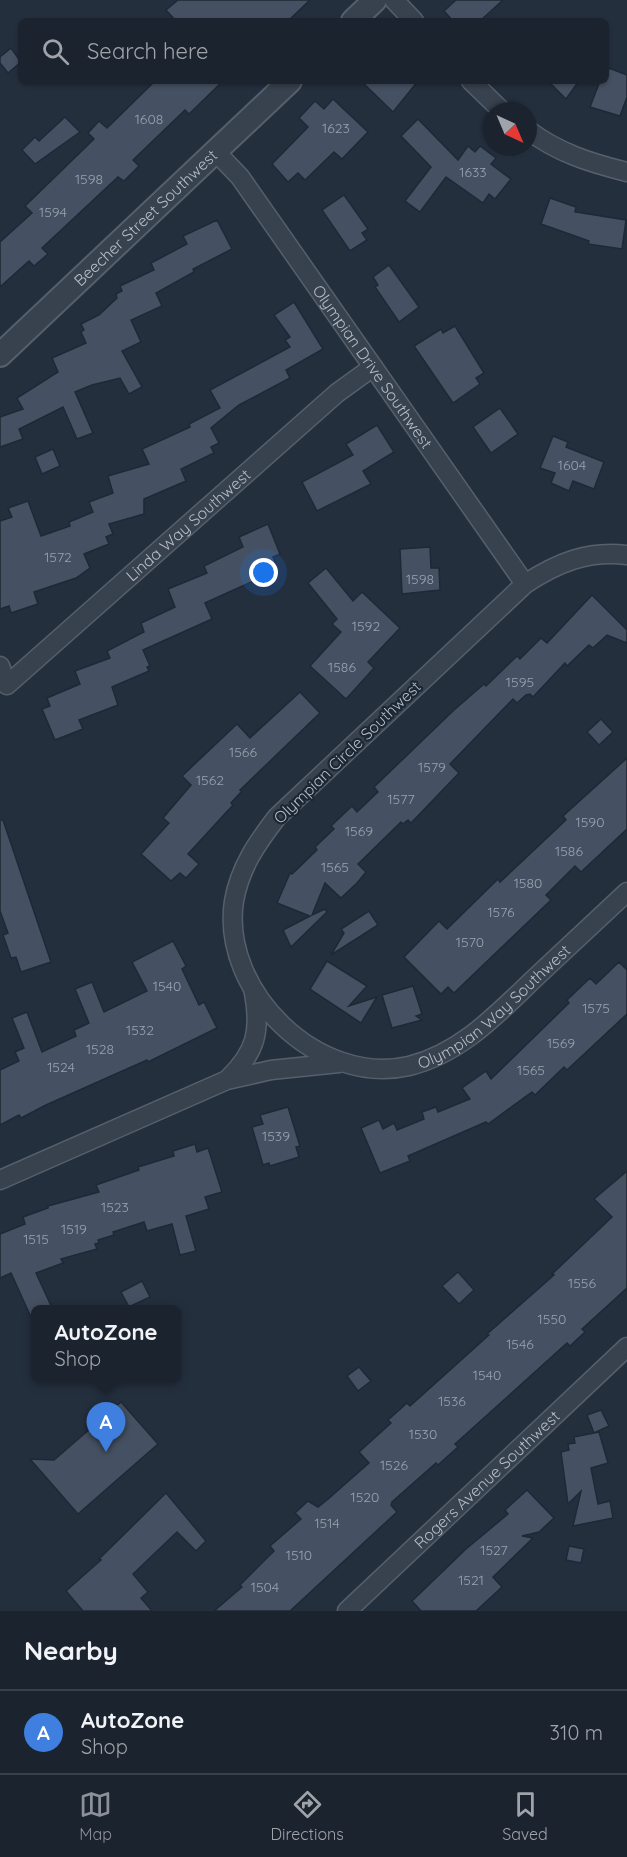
<!DOCTYPE html>
<html lang="en">
<head>
<meta charset="utf-8">
<style>
  :root { --surface:#1b232e; --page:#282f3a; --text:#f1f3f6; --muted:#a0a4aa; --line:#39404a; --accent:#8c9099 }
  body { margin:0; font-family:Quicksand,sans-serif; background:var(--page); color:var(--text) }
  .compass { position:absolute; left:483px; top:102px; width:54px; height:54px; border-radius:50%; background:var(--surface); box-shadow:0 2px 4px #0004; rotate:136deg }
  .you { position:absolute; left:264px; top:573px; width:21px; height:21px; margin:-15px; border:4px solid #fff; border-radius:50%; background:#1a73e8; box-shadow:0 0 0 9px #1a73e833 }
  .badge { display:grid; place-items:center; width:39px; height:39px; border-radius:50%; background:var(--accent); color:#fff; font-size:20px; font-weight:700 }
  .pin { position:absolute; translate:-50% -50px; filter:drop-shadow(0 2px 3px #0008) }
  .pin::after { content:''; position:absolute; top:32px; width:21px; height:18px; background:inherit; clip-path:polygon(0 0,100% 0,50% 100%) }
  .popup { position:absolute; left:31px; top:1305px; width:150px; height:78px; box-sizing:border-box; display:grid; place-content:center; border-radius:9px; background:var(--surface); filter:drop-shadow(0 2px 4px #0005); font-size:20px; white-space:nowrap; color:var(--muted) }
  .popup b { font-size:22px; color:var(--text) }
  .popup::after { content:''; position:absolute; left:50%; top:100%; margin-left:-12px; border:12px solid transparent; border-top-color:var(--surface) }
  .list { margin:0; padding:0; list-style:none }
  h2 { display:flex; justify-content:space-between; align-items:center; height:78px; margin:0; padding:0 24px; font-size:26px }
  h2 small { font-size:20px; font-weight:400; color:var(--muted) }
  .list li { display:grid; grid-template-columns:39px 1fr auto; gap:18px; align-items:center; box-sizing:border-box; height:84px; padding:0 24px; border-top:2px solid var(--line) }
  .list b { display:block; font-size:22px; white-space:nowrap }
  .list p { margin:0; font-size:20px; white-space:nowrap; color:var(--muted) }
  .list em { font-size:20px; font-style:normal; color:var(--muted) }
  .icon { flex:none; width:33px; height:33px; fill:none; stroke:currentColor; stroke-width:2; stroke-linecap:round; stroke-linejoin:round }
  .map { position:relative; flex:none; width:627px; height:1611px; overflow:hidden }
  .search { position:absolute; background:var(--surface); box-shadow:0 2px 4px #0004; left:18px; right:18px; top:18px; height:66px; display:flex; align-items:center; gap:15px; box-sizing:border-box; padding:0 21px; border-radius:9px; color:var(--muted); font-size:22px }
  .sheet { height:162px; background:var(--surface) }
  nav { display:flex; justify-content:space-around; align-items:center; box-sizing:border-box; height:84px; border-top:2px solid var(--line); background:var(--surface); font-size:16px; color:var(--muted) }
  nav a { display:grid; justify-items:center; gap:3px }
  nav .on { color:var(--accent) }
  .map>svg:first-child { display:block }
  .building { fill:#455162; stroke:#1f2835; stroke-width:1.5 }
  .lines { fill:none; stroke-linecap:round; stroke-linejoin:round }
  .minor-casing { stroke:#565f6c; stroke-width:21 }
  .tertiary-casing { stroke:#565f6c; stroke-width:26 }
  .minor { stroke:#38414e; stroke-width:18 }
  .tertiary { stroke:#38414e; stroke-width:22 }
  .labels { text-anchor:middle; dominant-baseline:central; stroke-width:4.5; stroke-linejoin:round; paint-order:stroke }
  .number-label { font-size:14px; fill:#98a1af }
  .street-label { font-size:16px; fill:#b4bcc9; stroke:#1d2633 }
</style>
</head>
<body>
<div class="map">
<svg width="627" height="1611" viewBox="0 0 627 1611">
  <rect width="100%" height="100%" fill="#242f3e"/>
  <g class="building">
    <path d="M178,0H310L288,21H176L166,10Z"/>
    <path d="M456,0H503L480,21H453L444,11Z"/>
    <path d="M11,48L21,62L8,73L0,63V57Z"/>
    <path d="M609,68L627,75V97L620,116L590,107L600,81H606Z"/>
    <path d="M155,81H223L189,114L185,110L133,160L139,166L124,181L118,177L42,248L48,254L34,266L29,261L0,287V242L32,213L25,206L94,139L88,133L99,121L107,128Z"/>
    <path d="M361,81H418L393,112Z"/>
    <path d="M548,81H579L566,99Z"/>
    <path d="M333,99L368,132L342,159L334,152L305,180L298,173L288,182L272,164L308,127L299,118L315,101L324,109Z"/>
    <path d="M65,117L80,132L35,164L22,150L35,137L39,141Z"/>
    <path d="M418,119L458,160L468,146L475,152L480,146L496,158L491,164L511,179L495,199L489,194L483,203L446,177L420,212L405,201L431,167L401,136Z"/>
    <path d="M344,195L368,229L362,233L367,240L350,251L322,210Z"/>
    <path d="M550,198L576,207L575,212L626,220L622,249L588,244L589,241L541,224Z"/>
    <path d="M217,220L232,249L193,269L194,272L156,293L162,306L131,320L141,342L122,351L142,387L129,394L120,378L92,385L75,392L93,433L77,439L63,407L19,429L23,439L0,447V417L23,409L17,398L58,372L52,358L86,343L81,332L84,330L81,324L99,315L117,298L116,294L122,291L120,286L154,270L151,263L187,244L183,236Z"/>
    <path d="M389,265L419,307L399,322L375,287L378,285L373,277Z"/>
    <path d="M294,302L323,349L286,370L290,378L239,405L211,428L219,443L211,447L214,453L181,469L186,481L144,499V514L109,524L113,534L106,537L109,544L84,554L90,568L76,578L34,592L38,604L11,613L9,606L0,609V521L12,517L8,508L28,501L41,536L70,526L69,522L93,512L89,502L113,493L108,476L149,464L142,449L190,427L189,424L220,408L210,390L290,347L285,340L290,337L274,315Z"/>
    <path d="M455,326L484,373L476,378L480,384L453,403L414,346L441,329L443,333Z"/>
    <path d="M500,408L518,434L491,453L473,427Z"/>
    <path d="M377,425L394,452L363,471L371,484L317,511L302,482L353,455L346,444Z"/>
    <path d="M553,436L568,442L566,447L604,462L594,489L573,481L569,491L551,483L555,473L540,468Z"/>
    <path d="M53,449L60,466L42,474L35,457Z"/>
    <path d="M268,524L280,554L273,557L275,562L259,569L262,577L205,603L212,619L143,650L150,666L147,667L149,671L112,687L118,705L79,720L83,729L55,740L42,709L50,706L47,698L80,684L75,671L110,658L107,651L144,632L141,623L175,607L168,589L207,573L204,566L243,547L239,537Z"/>
    <path d="M430,547L431,568H439L440,590L402,594L400,549Z"/>
    <path d="M326,568L353,601L362,592L400,628L368,662L374,668L346,699L310,666L341,632L332,624L337,619L308,583Z"/>
    <path d="M592,595L627,630V643L607,635L593,648L589,645L567,666L565,663L533,697L530,694L526,695L517,703L513,699L450,764L459,773L411,823L408,820L403,824L401,822L358,864L366,872L357,883L341,898L325,883L312,915L325,909L327,912L291,947L283,930L310,916L277,903L290,873L292,874L317,850L315,847L334,829L331,826L352,806L357,812L378,792L374,787L454,710L484,684L486,686L517,656L520,659L541,638L547,643Z"/>
    <path d="M300,692L320,713L240,790L242,791L231,803L233,805L188,854L199,864L186,878L180,873L171,881L141,854L169,823L163,818L191,785L182,776L237,724L250,738Z"/>
    <path d="M601,719L613,732L599,745L587,732Z"/>
    <path d="M627,758V829L581,872L575,866L546,895L551,900L454,993L448,987L441,994L404,957L439,921L447,929L498,879L500,882L566,820L563,816Z"/>
    <path d="M0,820H3L51,962L21,972L16,957L11,958L3,935L8,933L0,911Z"/>
    <path d="M369,911L378,925L331,955L344,933L341,929Z"/>
    <path d="M173,941L186,966L182,969L199,1005L204,1002L217,1028L148,1062L147,1060L46,1105L21,1118L19,1115L0,1125V1070L19,1061L15,1052L24,1048L12,1018L27,1012L42,1052L76,1036L74,1030L89,1023L75,989L92,982L104,1012L147,991L132,962Z"/>
    <path d="M327,961L367,986L349,1006L377,997L361,1023L310,989Z"/>
    <path d="M619,962L627,970V1014L567,1070L564,1067L535,1095L532,1092L488,1124L486,1122L408,1156L410,1161L380,1173L361,1128L379,1120L383,1129L394,1123L397,1130L424,1119L422,1112L436,1107L438,1112L470,1099L462,1088L486,1071L491,1079L569,1003L567,1000L590,978L596,984Z"/>
    <path d="M413,986L422,1014L416,1016L422,1020L392,1028L382,995Z"/>
    <path d="M288,1107L300,1146L296,1147L299,1157L270,1166L269,1163L263,1165L252,1127L263,1124L260,1115Z"/>
    <path d="M195,1144L197,1152L208,1148L222,1192L205,1197L209,1209L186,1216L196,1251L180,1255L172,1224L147,1231L144,1222L113,1232L114,1235L98,1240L99,1243L95,1244L97,1249L61,1259L63,1263L36,1273L53,1310H36V1313L30,1315L11,1273L0,1278V1234L25,1224L23,1217L48,1208V1206L99,1192L96,1185L139,1170L138,1167L174,1156L173,1151Z"/>
    <path d="M627,1171V1288L582,1329L585,1332L570,1346L567,1343L455,1444L458,1447L438,1465L436,1463L392,1502L391,1505L397,1512L290,1611H214L242,1587L240,1585L274,1551L270,1546L301,1519L295,1513L308,1501L318,1507L327,1500L369,1463L359,1452L391,1423L388,1420L407,1403L410,1406L489,1335L487,1334L554,1275L552,1274L612,1217L594,1199Z"/>
    <path d="M458,1272L474,1290L459,1304L442,1286Z"/>
    <path d="M142,1281L150,1297L129,1307L121,1292Z"/>
    <path d="M359,1367L371,1381L358,1391L347,1376Z"/>
    <path d="M121,1402L158,1444L78,1514L30,1459L54,1460Z"/>
    <path d="M601,1410L609,1426L594,1433L587,1415Z"/>
    <path d="M599,1432L608,1463L591,1468L598,1504L610,1501L613,1518L573,1526L581,1491L568,1504L561,1452L569,1450L568,1444L575,1443L574,1437Z"/>
    <path d="M527,1490L554,1518L539,1532L522,1536L533,1538L493,1577L502,1587L476,1611H421L412,1601L466,1549L508,1514L505,1510Z"/>
    <path d="M166,1493L206,1541L196,1551L177,1532L133,1574L148,1592L141,1598L152,1611H83L66,1591L101,1560L99,1559Z"/>
    <path d="M569,1546L584,1549L581,1563L566,1560Z"/>
  </g>
  <g class="lines">
    <defs>
      <g id="minor">
        <path d="M394,0L414,21"/>
        <path d="M471,81L502,111"/>
        <path d="M528,130C558,153 591,163 627,172"/>
        <path id="s1" d="M216,152L240,177L525,584"/>
        <path id="s2" d="M627,555C588,550 557,563 525,584L277,817C257,843 240,867 234,901C220,992 319,1087 409,1066C462,1053 499,1012 537,976C567,948 597,920 627,892"/>
        <path id="s3" d="M0,666L7,685L337,393L373,367"/>
        <path d="M228,1079C256,1052 261,1031 254,993"/>
        <path d="M0,1180L227,1080L271,1070L339,1063"/>
        <path id="s4" d="M347,1611L627,1347"/>
      </g>
      <g id="tertiary">
        <path d="M353,21L375,0"/>
        <path id="s5" d="M0,355L290,81"/>
      </g>
    </defs>
    <use href="#minor" class="minor-casing"/>
    <use href="#tertiary" class="tertiary-casing"/>
    <use href="#minor" class="minor"/>
    <use href="#tertiary" class="tertiary"/>
  </g>
  <g class="labels">
    <g class="number-label">
      <text x="149" y="119">1608</text>
      <text x="336" y="128">1623</text>
      <text x="473" y="172">1633</text>
      <text x="89" y="179">1598</text>
      <text x="53" y="212">1594</text>
      <text x="572" y="465">1604</text>
      <text x="58" y="557">1572</text>
      <text x="420" y="579">1598</text>
      <text x="366" y="626">1592</text>
      <text x="342" y="667">1586</text>
      <text x="520" y="682">1595</text>
      <text x="243" y="752">1566</text>
      <text x="432" y="767">1579</text>
      <text x="210" y="780">1562</text>
      <text x="401" y="799">1577</text>
      <text x="590" y="822">1590</text>
      <text x="359" y="831">1569</text>
      <text x="569" y="851">1586</text>
      <text x="335" y="867">1565</text>
      <text x="528" y="883">1580</text>
      <text x="501" y="912">1576</text>
      <text x="470" y="942">1570</text>
      <text x="167" y="986">1540</text>
      <text x="596" y="1008">1575</text>
      <text x="140" y="1030">1532</text>
      <text x="561" y="1043">1569</text>
      <text x="100" y="1049">1528</text>
      <text x="61" y="1067">1524</text>
      <text x="531" y="1070">1565</text>
      <text x="276" y="1136">1539</text>
      <text x="115" y="1207">1523</text>
      <text x="74" y="1229">1519</text>
      <text x="36" y="1239">1515</text>
      <text x="582" y="1283">1556</text>
      <text x="552" y="1319">1550</text>
      <text x="520" y="1344">1546</text>
      <text x="487" y="1375">1540</text>
      <text x="452" y="1401">1536</text>
      <text x="423" y="1434">1530</text>
      <text x="394" y="1465">1526</text>
      <text x="365" y="1497">1520</text>
      <text x="327" y="1523">1514</text>
      <text x="494" y="1550">1527</text>
      <text x="299" y="1555">1510</text>
      <text x="471" y="1580">1521</text>
      <text x="265" y="1587">1504</text>
    </g>
    <g class="street-label">
      <text stroke="none"><textPath href="#s5" startOffset="200">Beecher Street Southwest</textPath></text>
      <text stroke="none"><textPath href="#s1" startOffset="266">Olympian Drive Southwest</textPath></text>
      <text stroke="none"><textPath href="#s3" startOffset="262">Linda Way Southwest</textPath></text>
      <text transform="translate(347 752) rotate(-44)">Olympian Circle Southwest</text>
      <text stroke="none"><textPath href="#s2" startOffset="926">Olympian Way Southwest</textPath></text>
      <text stroke="none"><textPath href="#s4" startOffset="192">Rogers Avenue Southwest</textPath></text>
    </g>
  </g>
</svg>
<svg class="compass" viewBox="-18 -18 36 36"><path d="M0-13l5 13h-10z" fill="#e53935"/><path d="M0 13l5-13h-10z" fill="#a0a4aa"/></svg>
<div class="you"></div>
<div class="pin badge" style="left:106px;top:1452px;background:#3f7fe0">A</div>
<div class="popup"><b>AutoZone</b>Shop</div>
<div class="search"><svg class="icon" aria-label="search" viewBox="0 0 24 24"><circle cx="10" cy="10" r="6"/><path d="M15 15l6 6"/></svg>Search here</div>
</div>
<section class="sheet">
<h2>Nearby<small></small></h2>
<ul class="list">
<li><span class="badge" style="background:#3f7fe0">A</span><div><b>AutoZone</b><p>Shop</p></div><em>310 m</em></li>
</ul>
</section>
<nav>
<a class="on"><svg class="icon" aria-label="map" viewBox="0 0 24 24"><path d="M3 6l6-2 6 2 6-2v14l-6 2-6-2-6 2zM9 4v14M15 6v14"/></svg>Map</a>
<a><svg class="icon" aria-label="directions" viewBox="0 0 24 24"><path d="M12 3l9 9-9 9-9-9zM9 14v-3h6M13 9l2 2-2 2"/></svg>Directions</a>
<a><svg class="icon" aria-label="saved" viewBox="0 0 24 24"><path d="M7 4h10v16l-5-4-5 4z"/></svg>Saved</a>
</nav>
</body>
</html>
